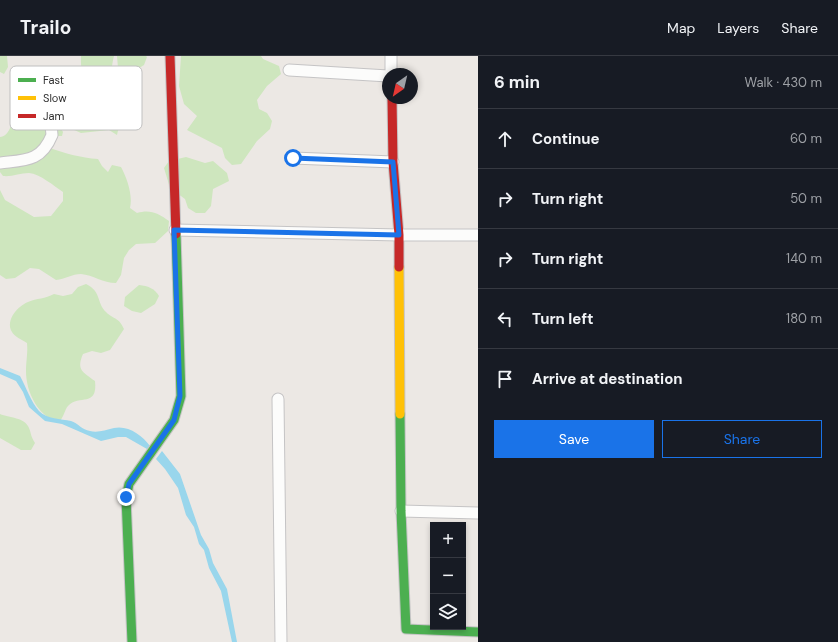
<!DOCTYPE html>
<html lang="en">
<head>
<meta charset="utf-8">
<style>
  :root { --surface:#171b24; --page:#20242c; --text:#f1f3f6; --muted:#9ea1a6; --line:#363941; --accent:#1a73e8 }
  body { margin:0; font-family:"DM Sans",sans-serif; background:var(--page); color:var(--text) }
  .controls { position:absolute; right:12px; bottom:12px; display:grid; overflow:hidden; border-radius:0px; box-shadow:0 2px 6px #0003 }
  .controls button { width:36px; height:36px; display:grid; place-items:center; padding:0; border:0; border-bottom:1px solid var(--line); background:var(--surface); color:var(--text); font:20px sans-serif }
  .compass { position:absolute; left:382px; top:12px; width:36px; height:36px; border-radius:50%; background:var(--surface); box-shadow:0 2px 6px #0003; rotate:214deg }
  .stop { position:absolute; width:12px; height:12px; margin:-9px; border:3px solid #1a73e8; border-radius:50%; background:#fff }
  .stop.end { background:#1a73e8; border-color:#fff; box-shadow:0 1px 4px #0008 }
  .list { margin:0; padding:0; list-style:none }
  h2 { display:flex; justify-content:space-between; align-items:center; height:52px; margin:0; padding:0 16px; font-size:17px }
  h2 small { font-size:13px; font-weight:400; color:var(--muted) }
  .list li { display:grid; grid-template-columns:26px 1fr auto; gap:12px; align-items:center; box-sizing:border-box; height:60px; padding:0 16px; border-top:1px solid var(--line) }
  .list b { display:block; font-size:15px; white-space:nowrap }
  .list em { font-size:13px; font-style:normal; color:var(--muted) }
  .actions { display:flex; gap:8px; padding:12px 16px }
  .actions a { flex:1; padding:9px 0; border:1px solid var(--accent); border-radius:0px; text-align:center; font-size:14px; color:var(--accent) }
  .actions .main { background:var(--accent); color:#fff }
  .icon { flex:none; width:22px; height:22px; fill:none; stroke:currentColor; stroke-width:2; stroke-linecap:round; stroke-linejoin:round }
  .map { position:relative; flex:none; width:478px; height:586px; overflow:hidden }
  header { display:flex; align-items:center; gap:24px; box-sizing:border-box; height:56px; padding:0 20px; background:var(--surface); border-bottom:1px solid var(--line) }
  header strong { font-size:19px }
  nav { display:flex; gap:22px; margin-inline-start:auto; font-size:14px }
  main { display:flex }
  aside { flex:1; background:var(--surface) }
  .map>svg:first-child { display:block }
  .green { fill:#cee6be }
  .water { fill:#99d6ec }
  .lines { fill:none; stroke-linecap:round; stroke-linejoin:round }
  .street-casing { stroke:#c5c4c5; stroke-width:13 }
  .fast-casing { stroke:#c5c4c5; stroke-width:11 }
  .slow-casing { stroke:#c5c4c5; stroke-width:11 }
  .jam-casing { stroke:#c5c4c5; stroke-width:11 }
  .street { stroke:#fcfcfb; stroke-width:11 }
  .fast { stroke:#4caf50; stroke-width:9 }
  .slow { stroke:#ffc107; stroke-width:9 }
  .jam { stroke:#c62828; stroke-width:9 }
  .route { stroke:#1a73e8; stroke-width:5 }
  .key { fill:#fff; stroke:#c0c0c0; stroke-width:1 }
  .key-label { font-size:11px; fill:#2e2e2e }
</style>
</head>
<body>
<header>
<strong>Trailo</strong>
<nav><a>Map</a><a>Layers</a><a>Share</a></nav>
</header>
<main>
<div class="map">
<svg width="478" height="586" viewBox="0 0 478 586">
  <rect width="100%" height="100%" fill="#ece8e4"/>
  <g class="green">
    <path d="M0,0H7L8,11L4,18L0,16Z"/>
    <path d="M81,0H114C108,22 117,35 98,52C86,40 80,17 81,0Z"/>
    <path d="M117,0H146L147,1L144,9L136,14L118,12Z"/>
    <path d="M181,0H261L263,3L279,10L281,18L267,30L257,44L259,53L267,57L272,65L270,73L257,85L241,108L232,109L225,102L222,92L187,74L197,60L184,48L179,30Z"/>
    <path d="M27,32L35,36L32,39L34,43L46,48L63,76L62,80H57L38,98L0,103V81C9,81 13,66 13,58C13,45 13,37 27,32Z"/>
    <path d="M77,59L94,65H112L119,70L117,79L109,74L81,77L72,73L70,64Z"/>
    <path d="M47,91C64,97 81,102 98,103L102,110L108,116L112,109L121,111C127,122 133,139 130,152L137,157C150,153 158,157 169,165L168,175L155,187L136,188L129,194L124,202L121,219L116,227C103,227 93,219 81,218C72,218 65,223 56,224L39,213L30,212L15,222L6,223L0,219V134L5,144L34,161L51,160L63,145V136C54,130 40,118 29,117C20,117 12,121 3,120L0,116V109C27,100 25,120 47,91Z"/>
    <path d="M186,101L205,107L213,105L227,117L229,125L213,133L211,150L205,157H196L188,152L185,143L170,132L164,112L169,105Z"/>
    <path d="M86,228C102,236 96,246 106,256C114,264 119,261 124,273L110,294L101,297L92,295L83,298C76,314 83,316 95,325C98,352 79,338 68,350C65,353 64,361 59,366C38,361 26,336 26,315C26,305 28,297 27,287C22,284 14,280 12,276C5,264 18,250 28,246C37,242 45,243 54,238L63,240L72,238L78,231Z"/>
    <path d="M139,229C148,230 154,232 159,240L155,248L141,257L132,255L124,250L125,241Z"/>
    <path d="M0,358C9,362 25,361 29,372C31,377 31,381 35,387L31,394H21L0,382Z"/>
  </g>
  <g class="water">
    <path d="M0,312L20,320C26,331 31,346 39,355C47,363 61,363 71,365C78,367 82,374 90,375C98,377 105,374 114,372C128,369 142,379 150,390L147,393L126,381H118L101,385L62,368L45,365L29,351L23,336L16,325L0,318Z"/>
    <path d="M162,395L180,418L201,479L209,493L213,507L227,533L237,586H232L221,535L209,512L204,494L199,488L194,471L186,459L178,432L165,413L156,403Z"/>
  </g>
  <g class="lines">
    <defs>
      <g id="street">
        <path d="M391,0V18"/>
        <path d="M289,14L388,20"/>
        <path d="M293,102L393,106"/>
        <path d="M0,107C25,104 41,106 52,79L47,29"/>
        <path d="M175,174L399,179H478"/>
        <path d="M278,343L281,586"/>
        <path d="M401,455L478,457"/>
      </g>
      <g id="fast">
        <path d="M400,358L401,455L406,573L478,576"/>
        <path d="M132,586L126,441L129,428L174,364L181,340L176,178"/>
      </g>
      <path id="slow" d="M399,211L400,358"/>
      <g id="jam">
        <path d="M170,0L176,178"/>
        <path d="M392,42L393,106L399,179V211"/>
      </g>
    </defs>
    <use href="#street" class="street-casing"/>
    <use href="#fast" class="fast-casing"/>
    <use href="#slow" class="slow-casing"/>
    <use href="#jam" class="jam-casing"/>
    <use href="#street" class="street"/>
    <use href="#fast" class="fast"/>
    <use href="#slow" class="slow"/>
    <use href="#jam" class="jam"/>
  </g>
  <g class="lines">
    <path class="route" d="M126,441L129,428L174,364L180,340L174,174L399,179L393,106L293,102"/>
  </g>
  <rect x="10" y="10" width="132" height="64" rx="6" class="key"/>
  <rect x="18" y="22" width="18" height="4" fill="#4caf50"/>
  <rect x="18" y="40" width="18" height="4" fill="#ffc107"/>
  <rect x="18" y="58" width="18" height="4" fill="#c62828"/>
  <g class="key-label">
    <text x="43" y="28">Fast</text>
    <text x="43" y="46">Slow</text>
    <text x="43" y="64">Jam</text>
  </g>
</svg>
<div class="controls">
<button>+</button>
<button>−</button>
<button><svg class="icon" aria-label="layers" viewBox="0 0 24 24"><path d="M12 4l9 5-9 5-9-5zM3 14l9 5 9-5"/></svg></button>
</div>
<svg class="compass" viewBox="-18 -18 36 36"><path d="M0-13l5 13h-10z" fill="#e53935"/><path d="M0 13l5-13h-10z" fill="#9ea1a6"/></svg>
<div class="stop" style="left:293px;top:102px"></div>
<div class="stop end" style="left:126px;top:441px"></div>
</div>
<aside>
<h2>6 min<small>Walk · 430 m</small></h2>
<ul class="list">
<li><svg class="icon" aria-label="ahead" viewBox="0 0 24 24"><path d="M12 20V5M6 11l6-6 6 6"/></svg><div><b>Continue</b></div><em>60 m</em></li>
<li><svg class="icon" aria-label="right" viewBox="0 0 24 24"><path d="M7 20v-9h11M14 6l5 5-5 5"/></svg><div><b>Turn right</b></div><em>50 m</em></li>
<li><svg class="icon" aria-label="right" viewBox="0 0 24 24"><path d="M7 20v-9h11M14 6l5 5-5 5"/></svg><div><b>Turn right</b></div><em>140 m</em></li>
<li><svg class="icon" aria-label="left" viewBox="0 0 24 24"><path d="M17 20v-9H6M10 6l-5 5 5 5"/></svg><div><b>Turn left</b></div><em>180 m</em></li>
<li><svg class="icon" aria-label="arrive" viewBox="0 0 24 24"><path d="M6 21V4h12l-3 4 3 4H6"/></svg><div><b>Arrive at destination</b></div></li>
</ul>
<div class="actions"><a class="main">Save</a><a>Share</a></div>
</aside>
</main>
</body>
</html>
